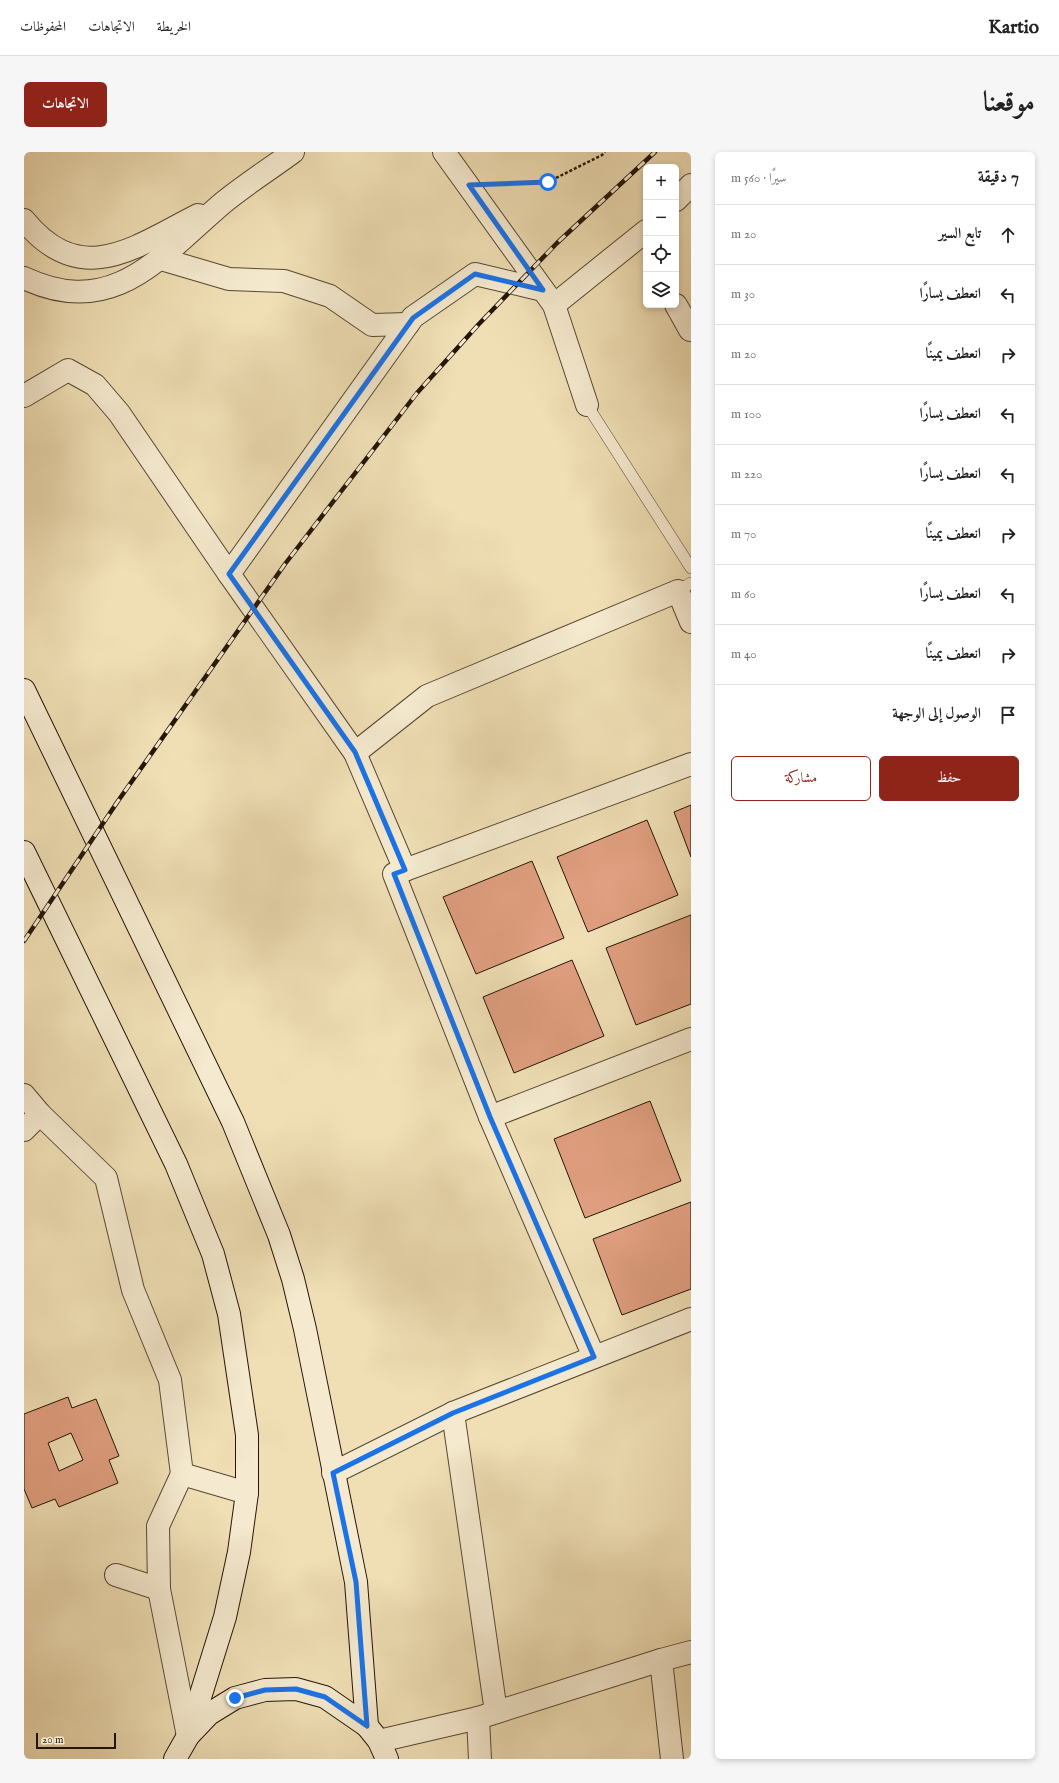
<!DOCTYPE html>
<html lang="ar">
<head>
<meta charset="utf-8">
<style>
  :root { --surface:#fff; --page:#f6f6f6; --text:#222; --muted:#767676; --line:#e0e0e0; --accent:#8f2418 }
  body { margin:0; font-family:"IM FELL English",Amiri,serif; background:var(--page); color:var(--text); direction:rtl }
  .controls { position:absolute; right:12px; top:12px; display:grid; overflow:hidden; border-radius:6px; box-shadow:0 2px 6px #0003 }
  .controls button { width:36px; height:36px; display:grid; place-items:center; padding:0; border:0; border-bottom:1px solid var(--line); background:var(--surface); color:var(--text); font:20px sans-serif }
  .scale { position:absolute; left:12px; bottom:10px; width:80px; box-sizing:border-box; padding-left:4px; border:2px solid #241507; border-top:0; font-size:11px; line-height:14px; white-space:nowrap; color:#241507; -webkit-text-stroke:3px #f5eacf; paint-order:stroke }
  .stop { position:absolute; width:12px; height:12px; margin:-9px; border:3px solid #1a73e8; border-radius:50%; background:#fff }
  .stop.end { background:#1a73e8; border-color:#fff; box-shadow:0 1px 4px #0008 }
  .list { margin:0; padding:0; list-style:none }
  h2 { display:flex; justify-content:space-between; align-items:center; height:52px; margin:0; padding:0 16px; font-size:17px }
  h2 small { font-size:13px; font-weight:400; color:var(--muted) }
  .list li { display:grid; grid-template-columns:26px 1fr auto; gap:12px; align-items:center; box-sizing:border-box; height:60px; padding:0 16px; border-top:1px solid var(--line) }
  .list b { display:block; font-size:15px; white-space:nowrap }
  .list em { font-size:13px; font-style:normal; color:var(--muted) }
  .actions { display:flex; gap:8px; padding:12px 16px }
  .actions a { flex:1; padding:9px 0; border:1px solid var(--accent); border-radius:6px; text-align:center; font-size:14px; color:var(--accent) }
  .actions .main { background:var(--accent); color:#fff }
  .icon { flex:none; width:22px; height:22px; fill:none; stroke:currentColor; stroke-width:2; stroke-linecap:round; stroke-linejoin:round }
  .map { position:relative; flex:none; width:667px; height:1607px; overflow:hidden; direction:ltr; border-radius:6px }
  header { display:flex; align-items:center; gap:24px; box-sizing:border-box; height:56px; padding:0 20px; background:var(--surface); border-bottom:1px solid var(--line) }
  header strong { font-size:19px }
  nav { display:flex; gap:22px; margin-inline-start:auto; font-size:14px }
  .intro { display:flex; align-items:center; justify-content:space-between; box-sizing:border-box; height:96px; padding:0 24px }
  h1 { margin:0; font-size:28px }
  .button { padding:10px 18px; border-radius:6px; background:var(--accent); color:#fff; font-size:14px; font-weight:700 }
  main { display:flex; gap:24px; padding:0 24px }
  aside { flex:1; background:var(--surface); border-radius:6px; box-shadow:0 2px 6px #0003 }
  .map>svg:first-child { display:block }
  .building { fill:#e09f80; stroke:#241507; fill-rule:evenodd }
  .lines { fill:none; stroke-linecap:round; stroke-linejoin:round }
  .service-casing { stroke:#574832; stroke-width:12 }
  .minor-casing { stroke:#574832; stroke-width:24 }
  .tertiary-casing { stroke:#574832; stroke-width:24 }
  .secondary-casing { stroke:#241507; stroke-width:24 }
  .path { stroke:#241507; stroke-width:2.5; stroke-dasharray:3 2; stroke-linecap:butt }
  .service { stroke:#f5eacf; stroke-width:11 }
  .minor { stroke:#f5eacf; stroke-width:22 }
  .tertiary { stroke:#f5eacf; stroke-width:22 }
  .secondary { stroke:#f5eacf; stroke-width:22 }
  .rail-casing { stroke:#241507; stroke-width:4.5 }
  .rail { stroke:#f5eacf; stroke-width:3; stroke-dasharray:9; stroke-linecap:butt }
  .route { stroke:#1a73e8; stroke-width:5 }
</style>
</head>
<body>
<header>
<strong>Kartio</strong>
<nav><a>الخريطة</a><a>الاتجاهات</a><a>المحفوظات</a></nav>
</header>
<div class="intro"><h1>موقعنا</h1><a class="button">الاتجاهات</a></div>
<main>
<aside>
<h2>7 دقيقة<small>سيرًا · 560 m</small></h2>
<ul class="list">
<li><svg class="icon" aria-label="ahead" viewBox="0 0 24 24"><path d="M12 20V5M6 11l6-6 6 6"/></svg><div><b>تابع السير</b></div><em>20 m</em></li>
<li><svg class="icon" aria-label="left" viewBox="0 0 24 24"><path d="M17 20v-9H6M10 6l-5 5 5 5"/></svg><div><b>انعطف يسارًا</b></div><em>30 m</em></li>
<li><svg class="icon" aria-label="right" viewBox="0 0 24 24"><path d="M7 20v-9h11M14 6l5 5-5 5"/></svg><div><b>انعطف يمينًا</b></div><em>20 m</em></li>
<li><svg class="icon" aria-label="left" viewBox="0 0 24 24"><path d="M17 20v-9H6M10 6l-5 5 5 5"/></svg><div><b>انعطف يسارًا</b></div><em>100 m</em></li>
<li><svg class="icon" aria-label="left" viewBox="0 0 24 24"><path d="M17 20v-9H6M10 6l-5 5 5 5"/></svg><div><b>انعطف يسارًا</b></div><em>220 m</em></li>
<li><svg class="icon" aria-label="right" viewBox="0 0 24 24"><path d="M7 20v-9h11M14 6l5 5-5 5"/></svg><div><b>انعطف يمينًا</b></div><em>70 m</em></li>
<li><svg class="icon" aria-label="left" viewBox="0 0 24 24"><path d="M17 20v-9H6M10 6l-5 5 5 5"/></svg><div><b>انعطف يسارًا</b></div><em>60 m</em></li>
<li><svg class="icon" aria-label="right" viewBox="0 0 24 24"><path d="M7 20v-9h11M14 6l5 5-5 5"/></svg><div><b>انعطف يمينًا</b></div><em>40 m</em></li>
<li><svg class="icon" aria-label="arrive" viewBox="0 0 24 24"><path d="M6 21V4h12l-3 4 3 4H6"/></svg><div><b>الوصول إلى الوجهة</b></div></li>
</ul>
<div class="actions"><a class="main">حفظ</a><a>مشاركة</a></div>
</aside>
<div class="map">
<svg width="667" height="1607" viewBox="0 0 667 1607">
  <rect width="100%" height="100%" fill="#f0dfb5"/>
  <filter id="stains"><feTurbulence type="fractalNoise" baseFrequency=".005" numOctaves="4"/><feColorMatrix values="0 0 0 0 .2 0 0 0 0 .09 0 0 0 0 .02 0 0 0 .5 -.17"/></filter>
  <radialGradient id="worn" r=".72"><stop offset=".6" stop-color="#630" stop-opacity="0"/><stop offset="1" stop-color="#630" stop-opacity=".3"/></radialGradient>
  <g class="building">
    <path d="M667,653V705L650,660Z"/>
    <path d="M623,668L654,743L564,780L533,705Z"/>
    <path d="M508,709L540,786L452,822L419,745Z"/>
    <path d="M667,763V852L612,873L582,796Z"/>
    <path d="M548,808L580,884L490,921L459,845Z"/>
    <path d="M626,949L657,1029L561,1066L530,987Z"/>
    <path d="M667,1050V1137L598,1163L569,1087Z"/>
    <path d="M44,1245L48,1256L72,1247L95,1304L85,1308L94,1331L35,1355L31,1347L8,1356L0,1337V1262ZM47,1281L59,1308L35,1319L24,1291Z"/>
  </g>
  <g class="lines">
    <defs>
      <g id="service">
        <path d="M563,253L667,416"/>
        <path d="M654,439L667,431"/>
      </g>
      <g id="minor">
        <path d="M420,0L530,153L563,253"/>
        <path d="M652,48L667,33"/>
        <path d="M0,68C57,138 111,95 174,63"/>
        <path d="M137,107L205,127L260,129L306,144L348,173L384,172"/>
        <path d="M0,126C91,169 138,102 200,50C222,32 246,17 269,0"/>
        <path d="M530,153L622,79"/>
        <path d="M652,153L666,178L667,177"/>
        <path d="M0,244L44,218L71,233L95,261L205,422"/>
        <path d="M331,601L403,544L654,439L667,470"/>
        <path d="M381,718L331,601L205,422L389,165L451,122L519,138"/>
        <path d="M0,943L16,962"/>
        <path d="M466,965L667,887"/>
        <path d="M0,978L16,962L82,1026L109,1138L146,1228L158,1322"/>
        <path d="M570,1205L466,965L370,722L667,612"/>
        <path d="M429,1261L472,1560"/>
        <path d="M309,1321L429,1261L667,1167"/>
        <path d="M92,1423L135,1437"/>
        <path d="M637,1508L648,1607"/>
        <path d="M454,1566L456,1607"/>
        <path d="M164,1584L135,1437L134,1374L158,1322L223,1341"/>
      </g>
      <path id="tertiary" d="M355,1589L454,1566L637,1508L667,1500"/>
      <g id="secondary">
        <path d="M0,538L209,970L255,1083L269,1127L281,1177L332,1430L343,1574"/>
        <path d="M0,700L152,1012L189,1102L205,1162L223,1283V1341L215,1400L201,1465L164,1584"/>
        <path d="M151,1607L164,1584L185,1562L211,1546L241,1538L272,1537L301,1545L343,1574L355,1589L363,1607"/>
      </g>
    </defs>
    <use href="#service" class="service-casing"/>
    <use href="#minor" class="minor-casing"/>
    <use href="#tertiary" class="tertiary-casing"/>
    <use href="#secondary" class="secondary-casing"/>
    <path class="path" d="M473,32L524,30L578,3L581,0"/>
    <use href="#service" class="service"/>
    <use href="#minor" class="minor"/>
    <use href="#tertiary" class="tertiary"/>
    <use href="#secondary" class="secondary"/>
    <defs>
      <path id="rail" d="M0,789L94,649L261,412L393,241L454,173L533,91L631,0"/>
    </defs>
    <use href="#rail" class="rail-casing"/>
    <use href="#rail" class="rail"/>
  </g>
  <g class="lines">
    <path class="route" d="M211,1546L241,1538L272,1537L301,1545L343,1574L332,1430L309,1321L429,1261L570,1205L466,965L370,722L381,718L331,600L205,422L389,166L451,122L519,138L445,33L524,30"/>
  </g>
  <rect width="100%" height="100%" filter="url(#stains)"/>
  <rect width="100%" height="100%" fill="url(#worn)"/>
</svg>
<div class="controls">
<button>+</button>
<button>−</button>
<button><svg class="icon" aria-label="locate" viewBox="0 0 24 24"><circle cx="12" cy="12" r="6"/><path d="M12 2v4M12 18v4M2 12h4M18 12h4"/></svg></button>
<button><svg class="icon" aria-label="layers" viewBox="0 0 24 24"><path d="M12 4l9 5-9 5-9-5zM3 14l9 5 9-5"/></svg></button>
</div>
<div class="scale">20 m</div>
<div class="stop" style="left:524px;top:30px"></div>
<div class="stop end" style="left:211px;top:1546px"></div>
</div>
</main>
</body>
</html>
